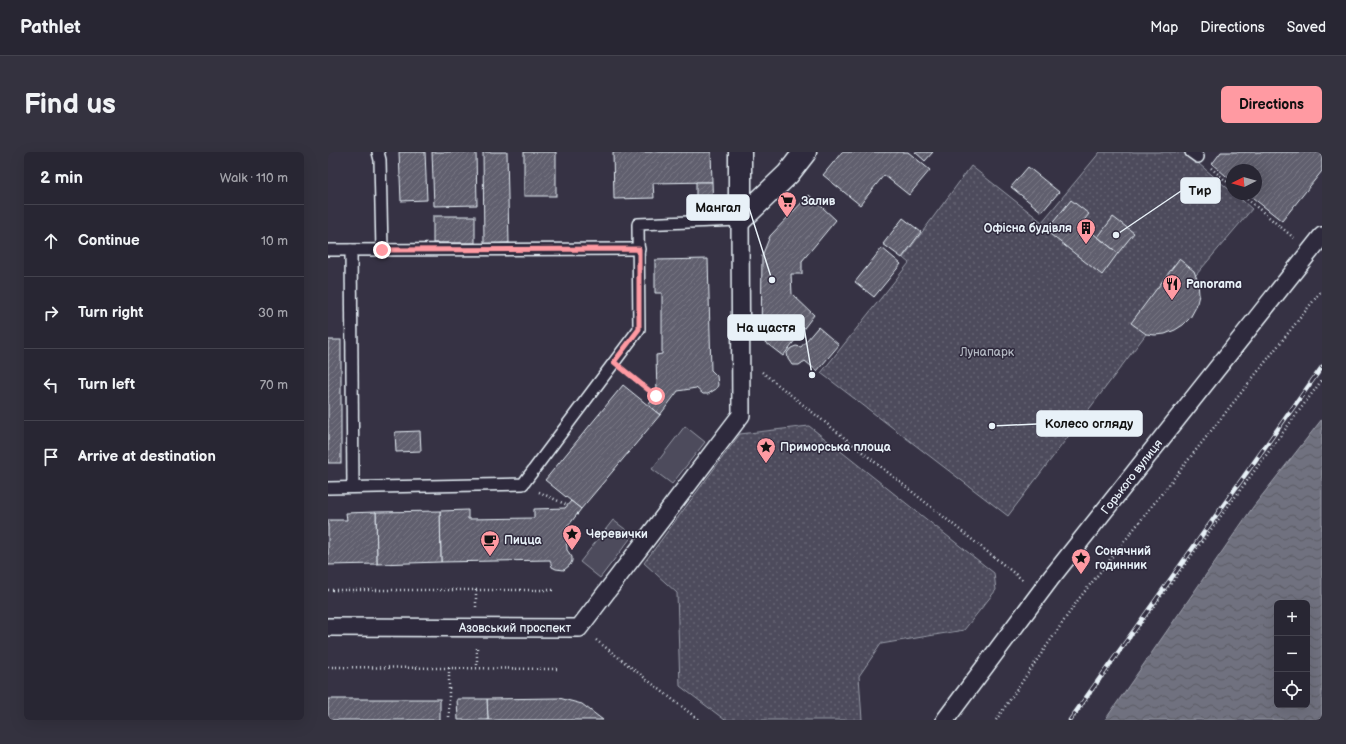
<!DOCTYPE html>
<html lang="en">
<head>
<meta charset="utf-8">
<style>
  :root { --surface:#282633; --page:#34323f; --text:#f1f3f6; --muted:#a5a5ac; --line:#44434e; --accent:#ff9aa2 }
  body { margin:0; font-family:"Balsamiq Sans",sans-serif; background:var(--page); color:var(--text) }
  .controls { position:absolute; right:12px; bottom:12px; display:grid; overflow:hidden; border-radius:6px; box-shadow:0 4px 16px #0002 }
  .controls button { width:36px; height:36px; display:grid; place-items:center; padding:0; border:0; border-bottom:1px solid var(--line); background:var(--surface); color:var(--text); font:20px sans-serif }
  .compass { position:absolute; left:898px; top:12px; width:36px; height:36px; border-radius:50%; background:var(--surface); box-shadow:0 4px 16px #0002; rotate:265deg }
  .stop { position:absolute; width:12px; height:12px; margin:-9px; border:3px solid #ff9aa2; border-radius:50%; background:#fff }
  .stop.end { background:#ff9aa2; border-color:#fff; box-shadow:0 1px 4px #0008 }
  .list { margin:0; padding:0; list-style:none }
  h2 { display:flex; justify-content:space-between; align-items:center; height:52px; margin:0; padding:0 16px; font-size:17px }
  h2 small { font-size:13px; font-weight:400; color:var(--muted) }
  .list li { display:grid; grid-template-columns:26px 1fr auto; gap:12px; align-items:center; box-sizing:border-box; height:72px; padding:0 16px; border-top:1px solid var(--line) }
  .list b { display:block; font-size:15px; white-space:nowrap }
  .list em { font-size:13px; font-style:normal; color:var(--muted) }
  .icon { flex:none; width:22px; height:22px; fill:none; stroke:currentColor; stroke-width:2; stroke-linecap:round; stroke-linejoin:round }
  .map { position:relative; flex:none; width:994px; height:568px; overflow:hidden; border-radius:6px }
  header { display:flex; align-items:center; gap:24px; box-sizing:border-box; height:56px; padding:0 20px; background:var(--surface); border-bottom:1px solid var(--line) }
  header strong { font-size:19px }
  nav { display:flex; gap:22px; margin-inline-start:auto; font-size:14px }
  .intro { display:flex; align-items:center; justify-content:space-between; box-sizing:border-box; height:96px; padding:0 24px }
  h1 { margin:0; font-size:28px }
  .button { padding:10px 18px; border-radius:6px; background:var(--accent); color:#111; font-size:14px; font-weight:700 }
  main { display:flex; gap:24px; padding:0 24px }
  aside { flex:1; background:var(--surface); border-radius:6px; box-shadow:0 4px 16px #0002 }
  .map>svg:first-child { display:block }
  .green { fill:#4d4b5c; stroke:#9a9eaa }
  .park { fill:url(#park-dots); stroke:#9a9eaa }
  .water { fill:url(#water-waves); stroke:#a0a4af; fill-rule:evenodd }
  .building { fill:url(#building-hatch); stroke:#e8f1f8 }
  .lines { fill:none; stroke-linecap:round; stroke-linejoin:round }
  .service-casing { stroke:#e8f1f8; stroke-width:14 }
  .pedestrian-casing { stroke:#e8f1f8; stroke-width:20 }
  .minor-casing { stroke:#e8f1f8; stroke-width:25 }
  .path { stroke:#e8f1f8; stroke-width:2.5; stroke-dasharray:1 3; stroke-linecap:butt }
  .service { stroke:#2f2a3d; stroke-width:11 }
  .pedestrian { stroke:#2f2a3d; stroke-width:17 }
  .minor { stroke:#2f2a3d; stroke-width:22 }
  .rail-casing { stroke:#e8f1f8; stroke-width:4.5 }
  .rail { stroke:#2f2a3d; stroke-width:3; stroke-dasharray:9; stroke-linecap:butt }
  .route { stroke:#ff9aa2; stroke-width:5 }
  .labels { text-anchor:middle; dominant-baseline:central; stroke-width:3; stroke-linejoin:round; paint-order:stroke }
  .poi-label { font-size:12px; font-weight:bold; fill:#e8f1f8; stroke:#2f2a3d; text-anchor:start }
  .park-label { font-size:12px; fill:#b2b7c1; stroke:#2f2a3d }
  .street-label { font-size:12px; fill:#e8f1f8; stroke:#2f2a3d }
  .leader { fill:none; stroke:#e8f1f8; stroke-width:1.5 }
  .callout-dot { fill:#e8f1f8; stroke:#2f2a3d; stroke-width:1.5 }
  .callout { fill:#e8f1f8; stroke:#e8f1f8; stroke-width:1.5 }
  .callout-label { font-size:13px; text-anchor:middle; font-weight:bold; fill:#111 }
</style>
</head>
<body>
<header>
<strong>Pathlet</strong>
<nav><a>Map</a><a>Directions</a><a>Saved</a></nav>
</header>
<div class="intro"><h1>Find us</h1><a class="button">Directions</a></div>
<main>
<aside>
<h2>2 min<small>Walk · 110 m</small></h2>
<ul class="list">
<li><svg class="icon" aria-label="ahead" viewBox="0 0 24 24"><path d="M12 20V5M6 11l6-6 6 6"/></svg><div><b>Continue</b></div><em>10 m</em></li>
<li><svg class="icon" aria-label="right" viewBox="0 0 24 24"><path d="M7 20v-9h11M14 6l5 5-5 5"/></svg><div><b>Turn right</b></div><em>30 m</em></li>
<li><svg class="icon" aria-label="left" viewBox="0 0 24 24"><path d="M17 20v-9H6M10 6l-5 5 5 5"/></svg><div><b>Turn left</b></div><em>70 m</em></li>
<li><svg class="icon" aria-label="arrive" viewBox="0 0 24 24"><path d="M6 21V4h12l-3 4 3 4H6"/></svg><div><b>Arrive at destination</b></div></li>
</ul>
</aside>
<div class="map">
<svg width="994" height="568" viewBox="0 0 994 568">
  <defs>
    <pattern id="park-dots" width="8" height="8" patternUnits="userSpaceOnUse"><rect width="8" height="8" fill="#4d4b5c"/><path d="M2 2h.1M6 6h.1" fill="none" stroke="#676574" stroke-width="1.8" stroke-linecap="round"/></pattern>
    <pattern id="water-waves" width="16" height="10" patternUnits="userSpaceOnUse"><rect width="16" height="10" fill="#70717f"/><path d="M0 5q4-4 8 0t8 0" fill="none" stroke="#5b5c64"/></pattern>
    <pattern id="building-hatch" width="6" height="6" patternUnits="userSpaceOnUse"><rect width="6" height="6" fill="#605e6e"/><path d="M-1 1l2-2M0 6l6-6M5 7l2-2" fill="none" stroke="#777683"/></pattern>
  </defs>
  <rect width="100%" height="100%" fill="#363244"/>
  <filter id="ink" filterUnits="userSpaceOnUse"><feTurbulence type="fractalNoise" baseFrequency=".025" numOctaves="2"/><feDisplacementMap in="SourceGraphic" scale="8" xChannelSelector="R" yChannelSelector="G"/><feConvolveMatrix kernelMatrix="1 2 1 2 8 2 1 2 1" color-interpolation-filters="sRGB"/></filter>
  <g filter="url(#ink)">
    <g class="green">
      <path d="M357,274L377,290L344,332L324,317Z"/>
      <path d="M285,368L305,383L272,426L252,410Z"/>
    </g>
    <g class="park">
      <path d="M772,0H857L904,40V42H907L924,57L818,182L680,364L493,221L581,111L575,106L643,14L714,70Z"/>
      <path d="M481,274L666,421L668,438L636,478L553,492L531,524L534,568H397L352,534L349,441L316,411L412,282Z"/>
    </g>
    <path class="water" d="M994,267V568H777L925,355ZM949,451H979V553H949Z"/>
    <g class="building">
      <path d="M71,0H97L99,48L73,49Z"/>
      <path d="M104,0H148L149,53L106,54Z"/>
      <path d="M155,0H179L181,91L156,92Z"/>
      <rect x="196" y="0" width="32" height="44"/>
      <path d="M285,0H383L384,30L325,31L326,46L286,47Z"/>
      <path d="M514,0H580L602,18L581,43L556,23L532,53L495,23Z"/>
      <path d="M587,0H605L597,9Z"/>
      <path d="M893,0H992L994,2V19L954,69L920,42H928V18H904V29L884,12Z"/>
      <path d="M700,15L731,40L714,60L683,35Z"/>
      <path d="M368,30H384L385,60H368Z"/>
      <path d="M481,43L508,68L474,109V122H463L464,142L486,163L455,204L433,187L434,104L442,84Z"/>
      <path d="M743,48L761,62L753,72L790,101L774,123L718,79Z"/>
      <rect x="105" y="64" width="42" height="27"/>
      <path d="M785,65L806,81L790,101L770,85Z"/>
      <path d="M575,66L593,80L574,106L555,92Z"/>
      <path d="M554,96L573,112L546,145L527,130Z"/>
      <path d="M380,107L383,218L389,224L390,233L388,237L380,242H375L368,236L350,239L332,263L320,253L329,243L328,203L334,202V141H327V108Z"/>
      <path d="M851,107L866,119L870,130L871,143L868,155L862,166L855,173L847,178L837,182L827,183L818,182L803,171Z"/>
      <path d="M490,175L511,193L489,219L477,209L471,213H464L460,207L459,201L463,196L468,194L473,195Z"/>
      <rect x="0" y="188" width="13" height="123"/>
      <path d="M295,233L332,263L253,357L217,328Z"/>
      <path d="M92,279L93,299L68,300L67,280Z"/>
      <path d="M243,349L253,357L238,377L239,398L244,405V409L242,413L236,418L228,417L224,415L222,408L113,410L112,359L140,358V367L206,366V357L237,356Z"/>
      <path d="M112,359L113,410L49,412L48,360Z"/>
      <path d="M48,360L49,412L0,413V368H19L18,361Z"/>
      <path d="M231,546L254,552L275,568H160L159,547Z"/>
      <rect x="0" y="547" width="112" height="21"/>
      <path d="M129,547H159L160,568H130Z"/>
    </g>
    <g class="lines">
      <defs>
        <g id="service">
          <path d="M50,0L52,8L54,98"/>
          <path d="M863,0L870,5"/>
          <path d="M0,98L311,97"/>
          <path d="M23,98L25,335"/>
          <path d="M0,336L195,332L311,177L310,72L412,68"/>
        </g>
        <g id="pedestrian">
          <path d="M0,475L251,476L413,263L412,68"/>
          <path d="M617,568L723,426L994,84"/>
        </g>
        <g id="minor">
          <path d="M412,0V68"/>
          <path d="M412,68L460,22L477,0"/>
        </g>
      </defs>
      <use href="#service" class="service-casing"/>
      <use href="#pedestrian" class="pedestrian-casing"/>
      <use href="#minor" class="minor-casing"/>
      <g class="path">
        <path d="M883,16L904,34"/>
        <path d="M913,42L966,86"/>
        <path d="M434,220L696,429"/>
        <path d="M300,222L328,244"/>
        <path d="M211,340L239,353"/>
        <path d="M249,362H250"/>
        <path d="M0,438H228"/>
        <path d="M148,438V455"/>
        <path d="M268,488L371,568"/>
        <path d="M149,496V516"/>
        <path d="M0,515L229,517"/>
        <path d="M121,516V568"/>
        <path d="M668,568L750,448L994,138"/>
        <path d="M744,568L800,489L994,228"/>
      </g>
      <use href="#service" class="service"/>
      <use href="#pedestrian" class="pedestrian"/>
      <use href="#minor" class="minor"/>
      <defs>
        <path id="rail" d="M742,568L994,215"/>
      </defs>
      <use href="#rail" class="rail-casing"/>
      <use href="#rail" class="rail"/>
    </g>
  </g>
  <g class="lines" filter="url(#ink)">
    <path class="route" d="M54,98L311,97V177L286,210L328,244"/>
  </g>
  <defs>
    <symbol id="supermarket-pin" viewBox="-11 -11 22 30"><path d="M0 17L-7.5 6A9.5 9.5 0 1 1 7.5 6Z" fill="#ff9aa2" stroke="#2f2a3d"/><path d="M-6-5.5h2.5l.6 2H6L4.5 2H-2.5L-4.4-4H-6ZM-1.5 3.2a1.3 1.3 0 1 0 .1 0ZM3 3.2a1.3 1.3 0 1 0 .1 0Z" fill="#111"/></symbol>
    <symbol id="building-pin" viewBox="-11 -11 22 30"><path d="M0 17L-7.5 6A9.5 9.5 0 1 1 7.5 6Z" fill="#ff9aa2" stroke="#2f2a3d"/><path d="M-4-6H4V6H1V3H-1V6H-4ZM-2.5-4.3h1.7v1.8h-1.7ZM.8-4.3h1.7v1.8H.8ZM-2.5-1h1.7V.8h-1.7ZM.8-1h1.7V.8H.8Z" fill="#111"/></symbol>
    <symbol id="restaurant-pin" viewBox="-11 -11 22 30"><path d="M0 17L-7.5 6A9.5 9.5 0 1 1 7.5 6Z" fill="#ff9aa2" stroke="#2f2a3d"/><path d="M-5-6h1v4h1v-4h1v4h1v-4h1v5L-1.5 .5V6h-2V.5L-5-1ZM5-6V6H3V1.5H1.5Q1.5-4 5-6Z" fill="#111"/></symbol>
    <symbol id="sight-pin" viewBox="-11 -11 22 30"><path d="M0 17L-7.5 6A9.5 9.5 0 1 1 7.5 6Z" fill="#ff9aa2" stroke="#2f2a3d"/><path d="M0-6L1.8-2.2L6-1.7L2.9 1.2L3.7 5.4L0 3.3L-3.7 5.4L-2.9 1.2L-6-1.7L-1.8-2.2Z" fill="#111"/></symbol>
    <symbol id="cafe-pin" viewBox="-11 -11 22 30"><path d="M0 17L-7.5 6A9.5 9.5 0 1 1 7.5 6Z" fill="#ff9aa2" stroke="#2f2a3d"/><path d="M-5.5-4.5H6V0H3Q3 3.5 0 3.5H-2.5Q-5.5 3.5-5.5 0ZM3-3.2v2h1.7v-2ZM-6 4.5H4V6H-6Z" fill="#111"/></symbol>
  </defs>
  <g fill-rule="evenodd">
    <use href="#supermarket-pin" x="448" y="38" width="22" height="30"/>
    <use href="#building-pin" x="747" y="65" width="22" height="30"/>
    <use href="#restaurant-pin" x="833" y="121" width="22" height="30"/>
    <use href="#sight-pin" x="427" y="284" width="22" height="30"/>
    <use href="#sight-pin" x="233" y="371" width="22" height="30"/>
    <use href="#cafe-pin" x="151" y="377" width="22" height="30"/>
    <use href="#sight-pin" x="742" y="395" width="22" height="30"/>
  </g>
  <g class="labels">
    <g class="poi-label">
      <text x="473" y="49">Залив</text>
      <text x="744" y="76" text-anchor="end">Офісна будівля</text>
      <text x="858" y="132">Panorama</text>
      <text x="452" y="295">Приморська площа</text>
      <text x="258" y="382">Черевички</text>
      <text x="176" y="388">Пицца</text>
      <text x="767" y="399">Сонячний<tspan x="767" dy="14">годинник</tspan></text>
    </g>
    <g class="park-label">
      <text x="659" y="200">Лунапарк</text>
    </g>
    <g class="street-label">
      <text transform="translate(804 325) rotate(-52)">Горького вулиця</text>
      <text x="187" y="476">Азовський проспект</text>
    </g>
  </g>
  <path class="leader" d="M788 83L853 39M444 128L421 56M484 223L476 175M664 274L709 272"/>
  <g class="callout-dot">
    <circle cx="788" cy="83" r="4"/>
    <circle cx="444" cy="128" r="4"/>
    <circle cx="484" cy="223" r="4"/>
    <circle cx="664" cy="274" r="4"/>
  </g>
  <g class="callout">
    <rect x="853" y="26" width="39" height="25" rx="4"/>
    <rect x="359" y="43" width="62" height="25" rx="4"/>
    <rect x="400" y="163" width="76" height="25" rx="4"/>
    <rect x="709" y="259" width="105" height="25" rx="4"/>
  </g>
  <g class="callout-label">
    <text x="872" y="43">Тир</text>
    <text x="390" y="60">Мангал</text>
    <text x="438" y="180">На щастя</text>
    <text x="761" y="276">Колесо огляду</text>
  </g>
</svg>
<div class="controls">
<button>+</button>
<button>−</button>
<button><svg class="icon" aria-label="locate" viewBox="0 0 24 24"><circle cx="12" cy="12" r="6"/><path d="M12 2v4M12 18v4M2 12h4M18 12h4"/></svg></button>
</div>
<svg class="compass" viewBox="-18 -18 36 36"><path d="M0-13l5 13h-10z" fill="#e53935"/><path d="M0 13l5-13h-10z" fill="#a5a5ac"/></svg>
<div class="stop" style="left:328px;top:244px"></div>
<div class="stop end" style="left:54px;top:98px"></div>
</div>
</main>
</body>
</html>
